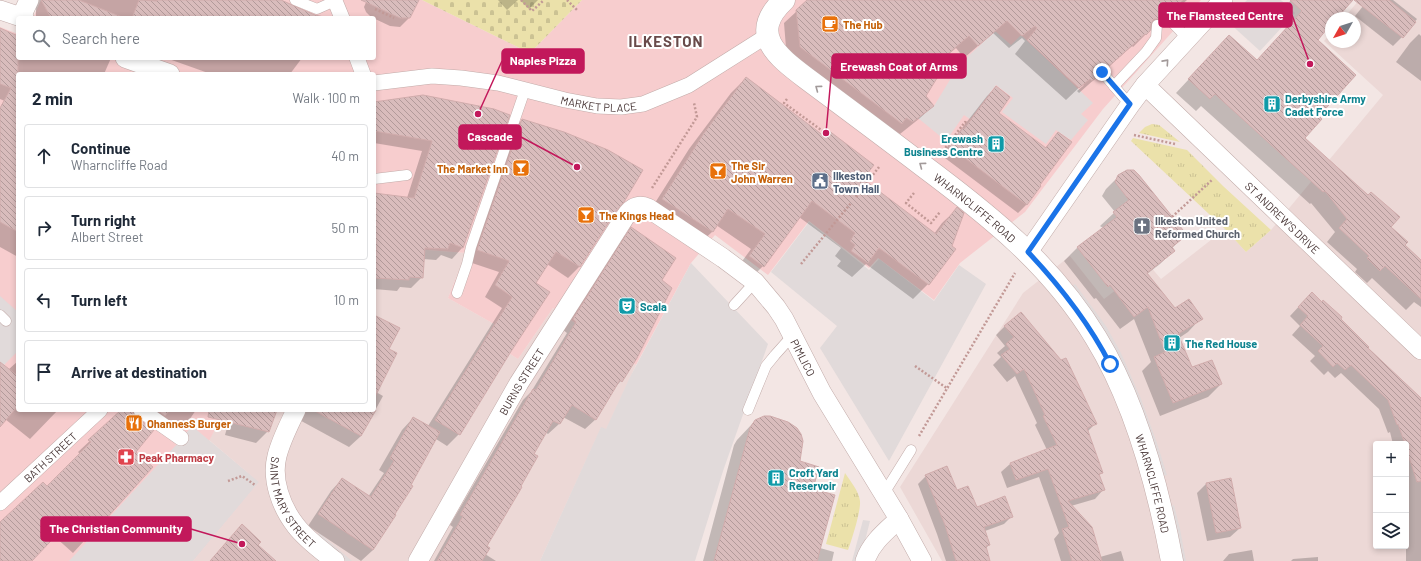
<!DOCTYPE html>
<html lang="en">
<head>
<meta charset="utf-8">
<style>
  :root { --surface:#fff; --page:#f6f6f7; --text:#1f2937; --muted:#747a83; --line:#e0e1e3 }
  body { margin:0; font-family:Barlow,sans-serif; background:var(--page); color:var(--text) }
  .controls { position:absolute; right:12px; bottom:12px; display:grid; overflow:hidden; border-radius:4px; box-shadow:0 2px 6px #0003 }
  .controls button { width:36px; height:36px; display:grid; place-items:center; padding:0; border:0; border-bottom:1px solid var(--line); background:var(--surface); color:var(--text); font:20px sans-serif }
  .compass { position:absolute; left:1325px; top:12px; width:36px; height:36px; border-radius:50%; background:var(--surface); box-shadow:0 2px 6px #0003; rotate:231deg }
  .stop { position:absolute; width:12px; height:12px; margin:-9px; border:3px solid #1a73e8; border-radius:50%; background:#fff }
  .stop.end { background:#1a73e8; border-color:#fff; box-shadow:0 1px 4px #0008 }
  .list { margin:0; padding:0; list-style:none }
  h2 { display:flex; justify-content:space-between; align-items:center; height:52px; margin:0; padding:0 16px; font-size:17px }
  h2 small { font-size:13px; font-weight:400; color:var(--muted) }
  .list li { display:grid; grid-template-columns:26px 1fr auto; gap:12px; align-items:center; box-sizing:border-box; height:64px; margin:0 8px 8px; padding:0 8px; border:1px solid var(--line); border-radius:4px }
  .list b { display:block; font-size:15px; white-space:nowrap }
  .list p { margin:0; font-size:13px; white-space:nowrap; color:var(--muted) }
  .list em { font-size:13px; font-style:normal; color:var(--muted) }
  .icon { flex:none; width:22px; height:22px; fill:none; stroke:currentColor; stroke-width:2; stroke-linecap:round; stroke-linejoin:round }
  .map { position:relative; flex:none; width:1421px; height:561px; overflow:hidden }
  .search { position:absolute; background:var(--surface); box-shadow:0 2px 6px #0003; left:16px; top:16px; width:360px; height:44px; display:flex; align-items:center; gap:10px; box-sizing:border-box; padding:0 14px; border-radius:4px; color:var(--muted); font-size:15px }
  .panel { position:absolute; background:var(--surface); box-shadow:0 2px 6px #0003; left:16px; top:72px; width:360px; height:340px; border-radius:4px }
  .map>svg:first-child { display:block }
  .residential { fill:#ecd8d6; fill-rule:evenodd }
  .commercial { fill:#f7cdce }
  .grass { fill:url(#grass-tufts) }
  .cemetery { fill:url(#cemetery-stones) }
  .parking { fill:#e1dada }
  .shadow { fill:#0003 }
  .building { fill:url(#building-back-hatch); stroke:#d1acac }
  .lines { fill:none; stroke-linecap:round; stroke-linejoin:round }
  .service-casing { stroke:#c2aba9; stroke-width:11 }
  .pedestrian-casing { stroke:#c2aba9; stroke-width:16 }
  .minor-casing { stroke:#c2aba9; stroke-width:20 }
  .tertiary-casing { stroke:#c2aba9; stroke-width:23 }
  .path { stroke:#c29996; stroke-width:2.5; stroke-dasharray:2 2; stroke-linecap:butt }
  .service { stroke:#fff; stroke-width:10 }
  .pedestrian { stroke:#fff; stroke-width:15 }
  .minor { stroke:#fff; stroke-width:19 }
  .tertiary { stroke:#fff; stroke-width:22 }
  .oneway { stroke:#a29a9a }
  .route { stroke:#1a73e8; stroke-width:5 }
  .labels { text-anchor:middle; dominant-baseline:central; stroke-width:4; stroke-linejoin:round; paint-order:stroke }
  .food-label { font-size:11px; font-weight:bold; fill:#c56008; stroke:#fff; text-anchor:start }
  .culture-label { font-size:11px; font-weight:bold; fill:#0d838f; stroke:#fff; text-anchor:start }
  .street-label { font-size:11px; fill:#463434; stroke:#fff }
  .service-label { font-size:11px; font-weight:bold; fill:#4e5e75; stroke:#fff; text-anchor:start }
  .worship-label { font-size:11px; font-weight:bold; fill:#5b616d; stroke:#fff; text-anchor:start }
  .health-label { font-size:11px; font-weight:bold; fill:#be3a42; stroke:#fff; text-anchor:start }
  .district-label { font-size:15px; font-weight:bold; letter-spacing:1px; fill:#694a4a; stroke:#fff }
  .leader { fill:none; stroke:#c2185b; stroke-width:1.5 }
  .callout-dot { fill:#c2185b; stroke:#fff; stroke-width:1.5 }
  .callout { fill:#c2185b; stroke:#c2185b; stroke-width:1.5 }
  .callout-label { font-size:12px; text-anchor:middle; font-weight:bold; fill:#fff }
</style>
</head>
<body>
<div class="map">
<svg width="1421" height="561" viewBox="0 0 1421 561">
  <defs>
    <pattern id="grass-tufts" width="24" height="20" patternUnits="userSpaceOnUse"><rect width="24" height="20" fill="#ebe1aa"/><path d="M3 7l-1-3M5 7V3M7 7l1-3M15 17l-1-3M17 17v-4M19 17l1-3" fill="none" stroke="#cbc293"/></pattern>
    <pattern id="cemetery-stones" width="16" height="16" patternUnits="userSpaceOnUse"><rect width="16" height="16" fill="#ebe1aa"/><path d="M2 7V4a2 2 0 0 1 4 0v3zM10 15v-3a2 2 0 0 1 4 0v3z" fill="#cbc293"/></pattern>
    <pattern id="building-back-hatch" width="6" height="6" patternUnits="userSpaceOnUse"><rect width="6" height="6" fill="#d9bcbc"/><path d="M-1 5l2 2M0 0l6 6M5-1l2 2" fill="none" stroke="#b29a9a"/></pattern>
  </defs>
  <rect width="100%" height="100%" fill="#f3e6e4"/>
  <g class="residential">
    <path d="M1359,0H1421V561H942L900,487L1023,293L1070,256L1104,299L1149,265L1161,279L1225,229L1246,252L1271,230L1383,95L1324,41L1331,33V42H1355V18H1344ZM1376,444H1406V546H1376Z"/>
    <path d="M374,246L466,253L448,298L494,324L485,338L518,359L553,308L636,365L606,430L601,428L540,561H193L259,482L209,440L225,410H374Z"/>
  </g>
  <path class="commercial" d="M41,0H422L530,53L582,0H1201L1103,109L1025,212L960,263L934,300L878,258L869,268L809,221L768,275L715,235L691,263L636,365L553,308L518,359L485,338L494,324L448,298L466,253L374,246V74H18V410H225L209,441L259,482L193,561H0V27L18,34V58H374V18H33Z"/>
  <g class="grass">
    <path d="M1152,124L1159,125L1180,142L1139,133L1145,127Z"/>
    <path d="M1133,138L1187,150L1223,186L1271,230L1246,252L1225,229L1131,141Z"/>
    <path d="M845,473C850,481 859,491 860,501C861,511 852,539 848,550L826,544Z"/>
  </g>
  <path class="cemetery" d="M422,0H582L530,53Z"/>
  <g class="parking">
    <path d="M1247,0H1281L1295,13L1260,51L1227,21Z"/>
    <path d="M995,31L1011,45L1021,35L1093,103L1081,114L1088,120L1071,140L1056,130L1046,144L1002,112L1013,98L996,85L970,119L964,115L946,141L918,118L934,106L959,65Z"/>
    <path d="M809,222L869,270L879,259L934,301L959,265L986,284L889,461L820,348L837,326L771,272Z"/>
    <path d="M691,263L768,344L723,471L695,561H540L601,427L606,429L630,377Z"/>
    <path d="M1075,284L1106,326L1121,353L1141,399L1157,443L1167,475L1160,477L1069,289Z"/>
    <path d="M0,296L18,312V351L4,365L0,362Z"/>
    <path d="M192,426L259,482L193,561H69L178,443Z"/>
    <path d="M1174,505L1180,529L1186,561H1178L1167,507Z"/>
    <path d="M863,520L870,521L860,561H852Z"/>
    <path d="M319,533L352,561H342L315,538Z"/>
  </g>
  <g class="shadow">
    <path d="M38,0H278L317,18H36V7Z"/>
    <path d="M367,0H418L409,18L400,27L390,26L371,17L366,12L364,7Z"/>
    <path d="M498,0H518L507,10Z"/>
    <path d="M520,0H538L529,9Z"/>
    <path d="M809,0H1187L1176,10L1174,8L1148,33H1147L1133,47L1132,46L1079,93L1077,91L1083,86L1086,81L1066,100L1015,54L1025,41L1022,38L1009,48L993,33L964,58L956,48L936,65L925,96L933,106L920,118L900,134L787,60L784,23Z"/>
    <path d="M1291,0H1351L1336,18H1331V23L1316,40L1318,116L1303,138L1390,227L1404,245L1421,261V307L1414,302L1406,310L1372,278L1367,283L1355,272L1357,269L1327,242L1335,232L1311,203L1310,204L1201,106L1196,111L1176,93L1229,36L1257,61L1290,24L1279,14Z"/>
    <path d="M1368,0H1393L1417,19L1402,37L1393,46L1355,16Z"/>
    <path d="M1419,34L1421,36V81L1396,62L1410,43Z"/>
    <path d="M0,35L18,37V58H111L104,74H18V98L12,104L0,99Z"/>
    <path d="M166,58H302L290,74H211Z"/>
    <path d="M746,78L823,136L828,132L861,179L934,234L942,223L957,209L928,284L913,299L866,264L852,277L837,266L841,261L835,256L841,248L799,217L763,266L748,281L735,271L751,249L716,225L712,232L697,246L648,214L689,149L731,93Z"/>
    <path d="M996,87L997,113L1045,148L1058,133L1039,185L1027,204L1018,213L941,155L987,96Z"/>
    <path d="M374,103L508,116L462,248L452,259L441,255L436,260L423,259L422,277L411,288L400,287L397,291L374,289V194L407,198L422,151L374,143Z"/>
    <path d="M0,116L18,126V257L0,247Z"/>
    <path d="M522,120L615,210L579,267L568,278L547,264L535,283L509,353L459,434L447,446L436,439L394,514L373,550L361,561L308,526L331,491L342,479L368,497L384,473L379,470L402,430L413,418L428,426L502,308L485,297L499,272L466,261L511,131Z"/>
    <path d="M1119,176L1186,235L1172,248L1173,251L1160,264L1147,274L1175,310L1201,318L1188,332L1179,338L1191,369L1221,384L1208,397L1160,416L1142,371L1151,362L1134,319L1120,329L1096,298L1094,299L1064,261L1077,248L1103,228L1100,226L1115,212L1102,196L1106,189Z"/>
    <path d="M632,229L661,280L636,358L621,381L613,389L596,419L585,429L563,417L559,424L548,434L545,432L485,546V554L496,561H434L453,527L450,525L509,424L523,400L531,392L567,333L563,330L621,239Z"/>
    <path d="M1303,302L1339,319L1366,348L1421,400V561H1406V444H1393L1390,432L1388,433L1379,409L1341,373L1335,378L1328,371L1324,375L1310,361L1315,356L1292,335L1300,326L1290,316Z"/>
    <path d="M374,316L388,350L376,392L383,396L361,436L349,447L294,417L289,412L281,410H374Z"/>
    <path d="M1005,326L1096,423L1087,432L1102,472L1099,476L1103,490L1095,499L1071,506L1100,557L1121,551L1124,561H1061L1054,539L1059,533L1039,477L1007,488L1001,472L1010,464L1047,450L1035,425L1037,423L1015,376L1007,382L993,365L1001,357L997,353L1005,346L996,335Z"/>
    <path d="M18,361V410H58L30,439L5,419L0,425V363L8,370Z"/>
    <path d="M123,410H196L183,429L172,440L134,414L130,412L135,452L84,541L73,553L54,536L31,561H0V522L47,487L80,454L78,452Z"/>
    <path d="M208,410H276L268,431L256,443L225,435L228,424Z"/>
    <path d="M788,422L794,426L799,431V462L812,490L820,548L834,552L832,561H703L734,445L737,440L753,423Z"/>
    <path d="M926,476L956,492L976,508L1012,516L1004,524L985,531L989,545L986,548L989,561H946L937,534L918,484Z"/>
    <path d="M1206,484L1240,528L1230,537L1207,541L1197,493Z"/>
    <path d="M1252,550L1254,561H1223L1229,554Z"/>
    <path d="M1318,557V561H1291L1293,559Z"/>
  </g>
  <g class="building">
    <path d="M41,0H79L122,17L121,18H51Z"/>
    <path d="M139,0L157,1V0H281L315,15L324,17L323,18H200L197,17L196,18H132Z"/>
    <path d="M361,0H419L410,18H400Z"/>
    <path d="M807,0H1183L1171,12L1166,11L1162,13L1161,16L1162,21L1158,19H1154L1151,24L1150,31L1146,35L1145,34L1107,68L1104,66L1098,67L1096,73L1097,77L1092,81L1090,79L1079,88L1027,40L1037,28L1035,26L1022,36L1007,21L978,46L969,36L936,64L942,70L926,96L934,106L913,122L906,118L902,124L800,47L796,10Z"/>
    <path d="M1290,0H1353L1337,18H1331V24L1318,40L1356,75L1319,116L1322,119L1305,138L1368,195L1371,192L1400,217L1391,227L1408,242L1405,245L1421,260V299L1385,266L1380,271L1367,258L1369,256L1339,228L1347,219L1325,191L1323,192L1215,94L1210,99L1188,79L1229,35L1257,60L1302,11Z"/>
    <path d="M1354,0H1389L1416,22L1403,38Z"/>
    <path d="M0,28L18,36V232L0,222V108L11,88L0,84Z"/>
    <path d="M746,77L824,136L828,130L874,165L863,179L936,234L957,207L964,213L952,246L956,249L929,285L879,248L868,263L851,251L855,245L850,241L855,233L812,201L764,267L749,256L765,234L728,209L713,232L662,199L704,133Z"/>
    <path d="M996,86L1010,97L999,113L1046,148L1058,132L1072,142L1040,185L1041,186L1027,205L949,146L963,128L964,129Z"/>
    <path d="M423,95L494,109L510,115L463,248L450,243L448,249L425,248L423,278L409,277V280L374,278L376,248L374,236V193L414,198L432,141L374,131V102Z"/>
    <path d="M522,119L564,132L608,150L643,170L624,202L616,211L580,267L556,252L536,283L550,292L510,353L460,435L435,420L512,297L495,285L509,261L477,250Z"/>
    <path d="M1127,170H1134L1139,175L1187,235L1172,247L1175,251L1147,273L1175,308L1189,299L1203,319L1178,334L1192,367L1212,360L1222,384L1173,403L1154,357L1165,352L1148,307L1134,317L1110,285L1108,287L1077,247L1117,217L1113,212L1129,200L1115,182L1118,175Z"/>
    <path d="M631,227L676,258L662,280L672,288L637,358L622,382L620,380L596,420L572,405L560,424L553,421L534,454L538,456L521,486L522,487L487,546L490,548L482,561H437L463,516L460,515L519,413L533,389L536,390L576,322L573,319Z"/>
    <path d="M1312,292L1322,302L1323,300L1342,317L1341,319L1369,347L1368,348L1421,398V481L1417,482L1406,448V444H1405L1398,424L1397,425L1388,400L1351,365L1345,370L1337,363L1333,367L1318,351L1323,346L1300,325L1308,316L1298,307Z"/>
    <path d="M1021,312L1061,360L1066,358L1097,424L1087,428L1103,473L1099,474L1105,490L1068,501L1092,527L1102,561H1072L1062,529L1069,527L1048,469L1016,480L1010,463L1057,445L1043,416L1045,415L1024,369L1017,374L1001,355L1010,349L1006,344L1014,337L1004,326Z"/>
    <path d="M374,315L400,328L389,349L397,353L374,399Z"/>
    <path d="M0,362L18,376V406L0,427Z"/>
    <path d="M121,410H132L136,417L154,430L136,452L153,467L85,542L66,525L32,561H0V522L43,482L47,486L91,442L88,440Z"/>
    <path d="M157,410H170L165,416Z"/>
    <path d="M209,410H277L269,432L208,417Z"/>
    <path d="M313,410H376L361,436Z"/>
    <path d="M764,416H770L788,422L797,428L801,434L803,441L800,461L819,467L813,489L835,495L817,561H714L750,428L755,420Z"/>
    <path d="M413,417L440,432L411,485L413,486L395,514L396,515L373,550L318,514L342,478L371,497L394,461L390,458Z"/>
    <path d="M947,466L957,490L968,486L977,507L1005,496L1013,517L984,527L990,545L986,546L990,561H956L945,525L925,475Z"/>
    <path d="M1231,478L1241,528L1216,533L1206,483Z"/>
    <path d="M242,524L261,542L258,545L276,561H210Z"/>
  </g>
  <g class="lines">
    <defs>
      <g id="service">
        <path d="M295,0L317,9L335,1"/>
        <path d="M1167,17L1187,38"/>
        <path d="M1102,72L1130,105"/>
        <path d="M1114,86L1146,52L1156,38L1157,25"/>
        <path d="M374,179L407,175"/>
        <path d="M457,293L467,264L471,247L525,90"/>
        <path d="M734,305L755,282"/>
        <path d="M0,315L6,321"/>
        <path d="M748,410L766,366L775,355L792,336"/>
        <path d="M883,495L911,450"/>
      </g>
      <g id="pedestrian">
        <path d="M335,1L342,18"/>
        <path d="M357,58L363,74"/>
        <path id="s1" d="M374,83L432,76L461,78L498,83L565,100L597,106L621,107L643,104L689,85L768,35"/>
        <path d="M141,410L181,438"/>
        <path id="s2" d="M0,503L100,410"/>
      </g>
      <g id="minor">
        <path d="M0,10L24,18"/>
        <path d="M21,17L29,0"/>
        <path d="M125,58L170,74"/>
        <path id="s3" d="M1145,85L1421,350"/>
        <path d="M1028,252L1130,105L1145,85L1223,0"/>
        <path id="s4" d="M296,410C289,425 281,440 277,456C271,479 281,507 296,526C306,539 321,550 335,561"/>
        <path id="s5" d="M418,561L519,383L625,217C631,208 638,204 648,208L723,258L755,282L776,307L784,319L822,393L899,519L922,561"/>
        <path d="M865,561C871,543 885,532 899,519"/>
      </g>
      <g id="tertiary">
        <path id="s6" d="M784,0C748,34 777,56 806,78C845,107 884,136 922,165C989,215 1052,265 1096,338C1136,403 1158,487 1172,561"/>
      </g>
    </defs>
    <use href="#service" class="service-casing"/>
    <use href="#pedestrian" class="pedestrian-casing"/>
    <use href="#minor" class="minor-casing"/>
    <use href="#tertiary" class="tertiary-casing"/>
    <g class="path">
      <path d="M521,0L532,11L544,0"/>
      <path d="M567,0L578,11"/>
      <path d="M375,9L394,18"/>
      <path d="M787,99L784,103L824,132L822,134"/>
      <path d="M1134,135L1175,144"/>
      <path d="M943,151L965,122L968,124"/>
      <path d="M652,188L697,117L694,103"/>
      <path d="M914,193L906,203L931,223L940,212"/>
      <path d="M856,197L879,167"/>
      <path d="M1172,217L1213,179"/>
      <path d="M801,264L851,203"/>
      <path d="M915,366L948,389"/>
      <path d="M919,436L1015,273"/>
      <path d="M228,481L242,476L255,485"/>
    </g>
    <use href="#service" class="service"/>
    <use href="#pedestrian" class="pedestrian"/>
    <use href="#minor" class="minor"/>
    <use href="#tertiary" class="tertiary"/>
  </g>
  <defs><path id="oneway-chevron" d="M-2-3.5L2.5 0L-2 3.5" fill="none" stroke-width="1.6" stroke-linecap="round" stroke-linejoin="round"/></defs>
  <g class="oneway">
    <use href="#oneway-chevron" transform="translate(1166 62) rotate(-48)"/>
    <use href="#oneway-chevron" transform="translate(818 88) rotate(-143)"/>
    <use href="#oneway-chevron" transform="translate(922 165) rotate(-143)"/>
  </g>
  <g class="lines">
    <path class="route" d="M1102,72L1130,104L1028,252C1060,286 1089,323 1110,364"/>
  </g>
  <defs>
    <symbol id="cafe-square" viewBox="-11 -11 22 22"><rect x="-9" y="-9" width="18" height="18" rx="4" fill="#e8710a" stroke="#fff"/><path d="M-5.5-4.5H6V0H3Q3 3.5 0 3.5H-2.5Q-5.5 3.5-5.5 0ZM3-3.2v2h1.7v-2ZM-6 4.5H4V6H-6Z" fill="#fff"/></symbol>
    <symbol id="building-square" viewBox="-11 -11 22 22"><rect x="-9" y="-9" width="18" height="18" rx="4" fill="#0f9aa8" stroke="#fff"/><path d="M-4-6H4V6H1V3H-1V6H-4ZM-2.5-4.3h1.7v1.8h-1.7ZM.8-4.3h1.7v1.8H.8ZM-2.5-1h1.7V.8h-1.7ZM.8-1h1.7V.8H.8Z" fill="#fff"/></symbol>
    <symbol id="bar-square" viewBox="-11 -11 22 22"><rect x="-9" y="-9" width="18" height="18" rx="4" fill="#e8710a" stroke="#fff"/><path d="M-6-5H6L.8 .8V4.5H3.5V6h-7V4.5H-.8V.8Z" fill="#fff"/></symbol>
    <symbol id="civic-square" viewBox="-11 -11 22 22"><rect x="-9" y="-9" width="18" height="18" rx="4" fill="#5c6f8a" stroke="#fff"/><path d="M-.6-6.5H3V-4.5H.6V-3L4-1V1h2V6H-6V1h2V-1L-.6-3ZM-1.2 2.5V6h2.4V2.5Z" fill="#fff"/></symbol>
    <symbol id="church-square" viewBox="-11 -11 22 22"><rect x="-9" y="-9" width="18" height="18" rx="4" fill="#6b7280" stroke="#fff"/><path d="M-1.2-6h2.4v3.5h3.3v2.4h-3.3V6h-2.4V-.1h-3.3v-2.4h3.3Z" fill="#fff"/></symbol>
    <symbol id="theatre-square" viewBox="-11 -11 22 22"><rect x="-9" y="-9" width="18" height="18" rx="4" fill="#0f9aa8" stroke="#fff"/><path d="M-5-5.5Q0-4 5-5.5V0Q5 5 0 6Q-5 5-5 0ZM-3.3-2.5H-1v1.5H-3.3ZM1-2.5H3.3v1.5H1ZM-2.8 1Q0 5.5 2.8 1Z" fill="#fff"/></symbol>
    <symbol id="restaurant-square" viewBox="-11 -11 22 22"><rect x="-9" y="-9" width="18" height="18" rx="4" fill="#e8710a" stroke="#fff"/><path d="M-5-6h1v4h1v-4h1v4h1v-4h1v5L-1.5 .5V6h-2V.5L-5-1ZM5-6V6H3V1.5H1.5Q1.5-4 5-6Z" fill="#fff"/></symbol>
    <symbol id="pharmacy-square" viewBox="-11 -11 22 22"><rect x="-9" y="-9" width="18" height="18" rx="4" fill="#e0444e" stroke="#fff"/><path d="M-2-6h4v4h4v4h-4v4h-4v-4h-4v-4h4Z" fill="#fff"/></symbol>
  </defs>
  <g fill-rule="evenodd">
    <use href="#cafe-square" x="820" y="14" width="20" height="20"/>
    <use href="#building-square" x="1262" y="94" width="20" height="20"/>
    <use href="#building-square" x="986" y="134" width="20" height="20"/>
    <use href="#bar-square" x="511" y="158" width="20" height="20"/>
    <use href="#bar-square" x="708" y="161" width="20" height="20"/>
    <use href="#civic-square" x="810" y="171" width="20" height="20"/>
    <use href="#bar-square" x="576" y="205" width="20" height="20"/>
    <use href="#church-square" x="1132" y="216" width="20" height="20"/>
    <use href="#theatre-square" x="617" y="296" width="20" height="20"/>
    <use href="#building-square" x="1162" y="333" width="20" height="20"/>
    <use href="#restaurant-square" x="124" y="413" width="20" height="20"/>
    <use href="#pharmacy-square" x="116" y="447" width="20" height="20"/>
    <use href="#building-square" x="766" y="468" width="20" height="20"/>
  </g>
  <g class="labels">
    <g class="food-label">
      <text x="843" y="24">The Hub</text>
      <text x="731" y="165">The Sir<tspan x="731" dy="13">John Warren</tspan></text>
      <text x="508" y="168" text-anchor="end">The Market Inn</text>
      <text x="599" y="215">The Kings Head</text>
      <text x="147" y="423">OhannesS Burger</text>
    </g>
    <g class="culture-label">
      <text x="1285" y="98">Derbyshire Army<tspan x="1285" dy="13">Cadet Force</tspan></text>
      <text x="983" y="138" text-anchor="end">Erewash<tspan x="983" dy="13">Business Centre</tspan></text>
      <text x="640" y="306">Scala</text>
      <text x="1185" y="343">The Red House</text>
      <text x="789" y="472">Croft Yard<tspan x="789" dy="13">Reservoir</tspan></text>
    </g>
    <g class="street-label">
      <text stroke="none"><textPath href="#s1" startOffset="228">MARKET PLACE</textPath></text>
      <text stroke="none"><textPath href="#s6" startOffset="312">WHARNCLIFFE ROAD</textPath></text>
      <text stroke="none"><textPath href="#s3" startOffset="191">ST ANDREW'S DRIVE</textPath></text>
      <text stroke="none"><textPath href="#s5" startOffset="649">PIMLICO</textPath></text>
      <text stroke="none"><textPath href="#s5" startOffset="207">BURNS STREET</textPath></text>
      <text stroke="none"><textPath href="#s2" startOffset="68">BATH STREET</textPath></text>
      <text stroke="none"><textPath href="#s6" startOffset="648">WHARNCLIFFE ROAD</textPath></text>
      <text stroke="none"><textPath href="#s4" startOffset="101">SAINT MARY STREET</textPath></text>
    </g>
    <g class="service-label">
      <text x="833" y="175">Ilkeston<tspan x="833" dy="13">Town Hall</tspan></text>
    </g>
    <g class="worship-label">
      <text x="1155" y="220">Ilkeston United<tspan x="1155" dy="13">Reformed Church</tspan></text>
    </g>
    <g class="health-label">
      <text x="139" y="457">Peak Pharmacy</text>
    </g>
    <g class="district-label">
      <text x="666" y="41">ILKESTON</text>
    </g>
  </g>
  <path class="leader" d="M1310 64L1292 15M478 114L502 61M826 133L832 66M577 167L521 137M242 544L191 529"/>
  <g class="callout-dot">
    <circle cx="1310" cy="64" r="4"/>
    <circle cx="478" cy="114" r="4"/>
    <circle cx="826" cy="133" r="4"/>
    <circle cx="577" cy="167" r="4"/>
    <circle cx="242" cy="544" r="4"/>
  </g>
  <g class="callout">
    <rect x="1159" y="3" width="133" height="24" rx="4"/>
    <rect x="502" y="49" width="82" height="24" rx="4"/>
    <rect x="832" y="54" width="134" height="24" rx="4"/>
    <rect x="459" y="125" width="62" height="24" rx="4"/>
    <rect x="41" y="517" width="150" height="24" rx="4"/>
  </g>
  <g class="callout-label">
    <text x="1225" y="20">The Flamsteed Centre</text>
    <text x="543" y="65">Naples Pizza</text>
    <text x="899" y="71">Erewash Coat of Arms</text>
    <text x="490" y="141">Cascade</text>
    <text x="116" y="533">The Christian Community</text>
  </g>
</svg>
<div class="controls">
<button>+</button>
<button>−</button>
<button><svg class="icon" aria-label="layers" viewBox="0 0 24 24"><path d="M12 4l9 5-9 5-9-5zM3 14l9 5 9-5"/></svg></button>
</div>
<svg class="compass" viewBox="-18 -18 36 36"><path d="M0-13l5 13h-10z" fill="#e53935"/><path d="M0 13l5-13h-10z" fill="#747a83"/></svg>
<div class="stop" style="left:1110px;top:364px"></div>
<div class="stop end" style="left:1102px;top:72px"></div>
<div class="search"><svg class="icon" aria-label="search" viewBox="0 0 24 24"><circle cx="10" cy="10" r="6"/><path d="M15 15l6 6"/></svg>Search here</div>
<section class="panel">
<h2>2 min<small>Walk · 100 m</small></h2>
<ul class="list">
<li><svg class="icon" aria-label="ahead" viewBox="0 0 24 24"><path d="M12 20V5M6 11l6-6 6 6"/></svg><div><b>Continue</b><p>Wharncliffe Road</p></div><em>40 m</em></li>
<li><svg class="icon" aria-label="right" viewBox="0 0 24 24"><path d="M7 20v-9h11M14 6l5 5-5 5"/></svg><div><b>Turn right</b><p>Albert Street</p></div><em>50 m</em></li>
<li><svg class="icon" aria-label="left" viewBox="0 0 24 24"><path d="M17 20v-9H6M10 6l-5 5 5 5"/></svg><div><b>Turn left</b></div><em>10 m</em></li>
<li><svg class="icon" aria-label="arrive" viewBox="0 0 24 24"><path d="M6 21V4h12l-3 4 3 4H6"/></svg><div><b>Arrive at destination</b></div></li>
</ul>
</section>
</div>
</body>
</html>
